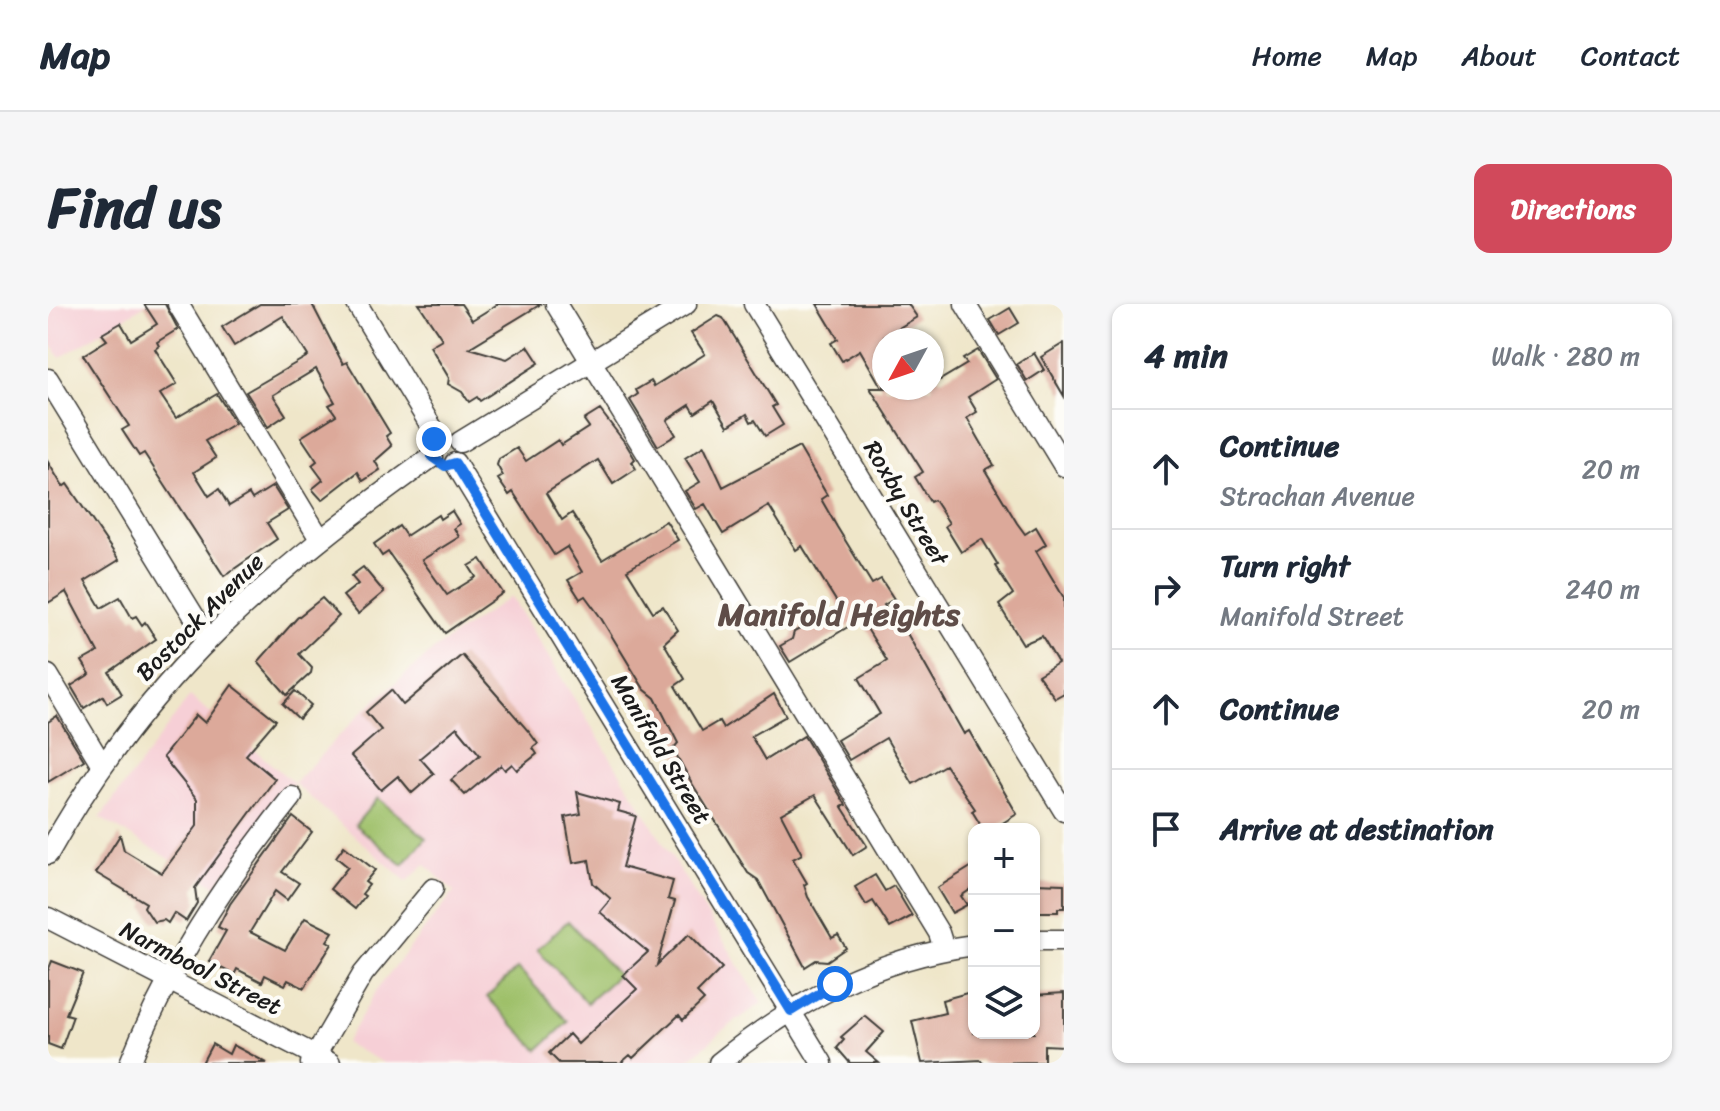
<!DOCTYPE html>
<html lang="en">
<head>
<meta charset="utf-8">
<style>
  :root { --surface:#fff; --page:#f6f6f7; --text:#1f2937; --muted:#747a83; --line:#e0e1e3; --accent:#d1495b }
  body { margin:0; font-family:Sriracha,sans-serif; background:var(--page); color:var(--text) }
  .controls { position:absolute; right:24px; bottom:24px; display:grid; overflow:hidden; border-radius:16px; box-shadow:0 2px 6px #0004 }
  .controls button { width:72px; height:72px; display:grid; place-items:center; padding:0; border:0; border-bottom:2px solid var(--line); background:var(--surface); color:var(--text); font:40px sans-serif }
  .compass { position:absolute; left:824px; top:24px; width:72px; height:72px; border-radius:50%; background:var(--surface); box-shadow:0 2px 6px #0004; rotate:230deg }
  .stop { position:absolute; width:24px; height:24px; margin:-18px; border:6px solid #1a73e8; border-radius:50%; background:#fff }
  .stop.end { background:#1a73e8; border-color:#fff; box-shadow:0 2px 8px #0008 }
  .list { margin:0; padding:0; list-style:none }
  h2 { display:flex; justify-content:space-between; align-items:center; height:104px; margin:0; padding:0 32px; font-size:34px }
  h2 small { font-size:26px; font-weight:400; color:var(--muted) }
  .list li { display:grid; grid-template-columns:52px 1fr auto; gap:24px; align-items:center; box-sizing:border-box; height:120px; padding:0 32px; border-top:2px solid var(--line) }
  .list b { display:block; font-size:30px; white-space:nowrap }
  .list p { margin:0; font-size:26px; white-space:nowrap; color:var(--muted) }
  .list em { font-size:26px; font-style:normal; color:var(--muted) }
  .icon { flex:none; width:44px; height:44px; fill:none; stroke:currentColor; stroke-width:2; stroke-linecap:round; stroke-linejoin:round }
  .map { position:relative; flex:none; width:1016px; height:759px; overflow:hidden; border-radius:16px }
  header { display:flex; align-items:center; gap:48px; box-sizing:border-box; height:112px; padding:0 40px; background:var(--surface); border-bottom:2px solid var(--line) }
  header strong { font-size:38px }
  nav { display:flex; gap:44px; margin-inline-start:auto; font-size:28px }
  .intro { display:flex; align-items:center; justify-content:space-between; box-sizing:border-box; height:192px; padding:0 48px }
  h1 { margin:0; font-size:56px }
  .button { padding:20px 36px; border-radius:16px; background:var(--accent); color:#fff; font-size:28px; font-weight:700 }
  main { display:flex; gap:48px; padding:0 48px }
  aside { flex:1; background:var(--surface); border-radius:16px; box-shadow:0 2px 6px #0004 }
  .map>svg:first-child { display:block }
  .built { fill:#f6cfd6 }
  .green { fill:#9dbf68; stroke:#5c6e42; stroke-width:2 }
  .building { fill:#dca99a }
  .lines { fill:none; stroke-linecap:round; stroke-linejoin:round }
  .minor-casing { stroke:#3c3a36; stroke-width:23 }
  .minor { stroke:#fff; stroke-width:20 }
  .route { stroke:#1a73e8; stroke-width:10 }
  .labels { text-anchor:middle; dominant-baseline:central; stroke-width:8; stroke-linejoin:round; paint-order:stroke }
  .street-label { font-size:24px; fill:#1c1c1c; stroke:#fdfcf7 }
  .district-label { font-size:32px; font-weight:bold; fill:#5f4d48; stroke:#fdfcf7 }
</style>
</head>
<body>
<header>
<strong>Map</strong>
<nav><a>Home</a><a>Map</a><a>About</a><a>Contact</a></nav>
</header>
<div class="intro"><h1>Find us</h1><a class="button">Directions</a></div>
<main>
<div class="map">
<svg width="1016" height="759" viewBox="0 0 1016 759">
  <rect width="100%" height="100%" fill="#fdfcf7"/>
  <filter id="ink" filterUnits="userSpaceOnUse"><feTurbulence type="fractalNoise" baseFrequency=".0125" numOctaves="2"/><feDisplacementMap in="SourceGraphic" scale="16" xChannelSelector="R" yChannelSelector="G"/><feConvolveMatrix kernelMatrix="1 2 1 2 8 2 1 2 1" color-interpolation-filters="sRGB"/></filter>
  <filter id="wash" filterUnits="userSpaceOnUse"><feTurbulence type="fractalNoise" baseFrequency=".006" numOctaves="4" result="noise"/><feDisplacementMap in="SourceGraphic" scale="32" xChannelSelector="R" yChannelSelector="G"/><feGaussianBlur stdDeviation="1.8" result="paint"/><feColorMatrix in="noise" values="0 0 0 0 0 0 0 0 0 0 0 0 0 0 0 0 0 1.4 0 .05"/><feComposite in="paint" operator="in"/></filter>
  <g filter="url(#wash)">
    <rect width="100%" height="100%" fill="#efe6c9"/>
    <g class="built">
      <path d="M0,0H99L12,54L0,35Z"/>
      <path d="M463,292L714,699L675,726L638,759H336L297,739L330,684L406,588L377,560L359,578L246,479L168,582L52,514L142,392L246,479L314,408L388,344Z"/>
    </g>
    <g class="green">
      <path d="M330,494L378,534L355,561L307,521Z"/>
      <path d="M520,617L570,671L539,699L489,645Z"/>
      <path d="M470,664L520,718L490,746L439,693Z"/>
    </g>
    <g id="blocks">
      <g class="building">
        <path d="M96,0H117L130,25L109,38L111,42L107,45L129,80L112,90L128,114L169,90L187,119L157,137L168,154L146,168L161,192L171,185L181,202L201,190L204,195L225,182L240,206L219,219L229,235L176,272L96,149L91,152L74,126L81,122L35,51L59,36L54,30L73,19L83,36L109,20Z"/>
        <path d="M212,0H264L295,60L299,58L342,129L338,132L344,142L327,157L332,166L315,177L310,168L274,196L264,185L275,176L264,161L269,157L253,133L288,111L281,101L287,98L268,65L225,91L238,111L220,123L198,88L260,52L235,12L186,42L174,23Z"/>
        <path d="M371,0H413L424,16L450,0H493L421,44L459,55L480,42L491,59L432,97L429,93L421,98L414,88L400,80L401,74L382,42L394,35Z"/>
        <path d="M769,0H860L869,13L836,33V84H884V76L890,72L892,76L919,60L915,55L930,46L948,75L920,93L929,108L919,114L946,161L937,166L969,219L977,230L988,223L998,240L988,247L1016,294V389L1007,394L990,371L1010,359L994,332L975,340L951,301L965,290L947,262L950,261L934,235L913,248L897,222L901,219L886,196L882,198L867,173L875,168L822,84H834L812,46L794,57L783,39L790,35Z"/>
        <path d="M962,4L971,19L951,31L942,16Z"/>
        <path d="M670,12L675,14L728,101L724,103L735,121L717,132L707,116L703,118L699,110L680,122L665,97L647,109L642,101L619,116L628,131L610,142L582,96L590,90L588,86L603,77L606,82L657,50L643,29Z"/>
        <path d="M1016,39V92L993,53Z"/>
        <path d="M986,49L996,66L979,77L969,60Z"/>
        <path d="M552,106L578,140L587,155L584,158L588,165L565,180L550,156L498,189L514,216L524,209L554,256L618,217L630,236L579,266L605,308L615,302L630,326L616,339L637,375L627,382L654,427L671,417L675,424L726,390L738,412L703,432L717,456L756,432L798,501L794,503L819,542L805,551L767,491L733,510L754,550L745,555L759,579L756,581L760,593L784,634L790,631L798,644L779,657L768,656L757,663L710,576L700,569L645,481L625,445L630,439L607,394L596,385L551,311L537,292L532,295L520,276L534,268L519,243L506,251L465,188L461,191L450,175L455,172L449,161L451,155L469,144L478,157L510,136L513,141L541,123L536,116Z"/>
        <path d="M656,142L675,183L751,143L779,191L773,195L789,223L824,280L833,275L846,295L836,301L852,327L856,324L916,430L921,427L969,510L945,525H935L924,507L927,505L897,461L865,480L838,434L801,456L789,436L832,410L811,374L839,357L813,315L742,358L732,342L744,335L746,328L761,320L763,323L793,305L754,242L748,246L721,202L675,230L657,200L648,205L637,187L652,178L637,154Z"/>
        <path d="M0,158L15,183L19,180L71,256L37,277L53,304L72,293L84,314L88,312L94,321L97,318L108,335L61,368L74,390L59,399L55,392L36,404L23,382L42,370L34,357L50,348L18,288L0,299Z"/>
        <path d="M404,207L412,220L406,224L411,233L374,256L399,291L428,273L421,262L433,255L455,289L397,329L340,248L334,252L326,240L351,222L358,232L390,211L392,215Z"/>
        <path d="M315,263L336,288L310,310L295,292L310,280L303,272Z"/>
        <path d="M274,294L291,312L251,350L264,364L263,369L239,391L210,358L249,314Z"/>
        <path d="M414,351L482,429L490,440L485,444L489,450L469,466L464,460L457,466L453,461L417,491L403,476L432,451L409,423L372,454L386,470L364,489L350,472L333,486L303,452L333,426L318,408L343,386L355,401Z"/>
        <path d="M184,381L228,416L198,451L227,475L147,584L149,599L138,617L126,609L120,619L116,616L106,618L96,603L98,599L48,569L72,531L76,546L114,569L149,522V495L115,453L148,411L157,419Z"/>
        <path d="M247,387L263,401L251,415L235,400Z"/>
        <path d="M9,412L36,456L0,478V418Z"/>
        <path d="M529,488L572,500L570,507L588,512L574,563L625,577L620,595L627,597L609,661L641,630L674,664L649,689L656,696L635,716L631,711L585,754L582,751L573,759H511L501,749L521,730L530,740L589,685L575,671L600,648L552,608L563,595L545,579L541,556L525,559L517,513L533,510Z"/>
        <path d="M245,513L264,528L234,568L251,579L239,596L227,587L202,628L237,646L257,614L285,628L279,637L284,640L256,684L240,676L237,681L217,671L214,678L189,665L186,671L161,657L178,627L170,623L182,600Z"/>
        <path d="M296,542L327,566L317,578L321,581L314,590L317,592L307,605L282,585L300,563L288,553Z"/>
        <path d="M926,561V583L913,592L919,601L904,609L889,584Z"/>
        <path d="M827,571L837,587L846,582L864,612L842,624L825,597L818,601L807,583Z"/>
        <path d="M986,579L1016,580V604H1010V608H986Z"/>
        <path d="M4,657L35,669L18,710L25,712L13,745L0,740V667Z"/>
        <path d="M919,689L926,690V729H986V691L1016,689V742L996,741V758L934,759L933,756L874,759L864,717L897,709L894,696Z"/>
        <path d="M817,712L836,728L818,748L831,759H802L789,744L796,736L793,733Z"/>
        <path d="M164,740L181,750L185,741L219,759H154Z"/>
      </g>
    </g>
  </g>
  <g filter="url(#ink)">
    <use href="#blocks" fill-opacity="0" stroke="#3c3a36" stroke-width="2"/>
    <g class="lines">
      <defs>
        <g id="minor">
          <path d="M130,0L272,235"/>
          <path d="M309,0L389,132"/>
          <path d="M508,0L891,629L896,645"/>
          <path d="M706,0L1016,507"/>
          <path d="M917,0L1016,162"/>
          <path d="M0,75L160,335"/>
          <path d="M412,138L638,0"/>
          <path d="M407,159L774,759"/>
          <path d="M0,371L54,461"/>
          <path d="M0,550C98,373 222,268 384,153"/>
          <path d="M0,614L282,759"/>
          <path d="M986,636H1016"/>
          <path d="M82,759C120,663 180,573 244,493"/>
          <path d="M263,759L315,670L385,585"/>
          <path d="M671,759C747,697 828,654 926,641"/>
        </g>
      </defs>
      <use href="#minor" class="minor-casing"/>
      <use href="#minor" class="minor"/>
    </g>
  </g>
  <g class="lines" filter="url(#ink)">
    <path class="route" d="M386,135L384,153L397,162L407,159L743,707L787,680"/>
  </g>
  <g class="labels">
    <g class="street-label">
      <text transform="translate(858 199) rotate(59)">Roxby Street</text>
      <text transform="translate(152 313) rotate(-45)">Bostock Avenue</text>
      <text transform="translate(613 445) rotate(59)">Manifold Street</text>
      <text transform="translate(153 664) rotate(27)">Narmbool Street</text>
    </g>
    <g class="district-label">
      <text x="791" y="310">Manifold Heights</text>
    </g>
  </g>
</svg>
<div class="controls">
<button>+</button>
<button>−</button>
<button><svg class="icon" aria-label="layers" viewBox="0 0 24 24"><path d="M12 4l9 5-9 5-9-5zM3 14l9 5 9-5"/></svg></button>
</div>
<svg class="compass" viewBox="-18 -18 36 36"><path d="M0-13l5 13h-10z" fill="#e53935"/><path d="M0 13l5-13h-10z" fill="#747a83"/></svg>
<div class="stop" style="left:787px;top:680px"></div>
<div class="stop end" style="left:386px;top:135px"></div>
</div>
<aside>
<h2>4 min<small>Walk · 280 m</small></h2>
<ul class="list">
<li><svg class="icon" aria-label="ahead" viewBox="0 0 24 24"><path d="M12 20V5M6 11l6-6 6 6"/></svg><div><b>Continue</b><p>Strachan Avenue</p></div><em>20 m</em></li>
<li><svg class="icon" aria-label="right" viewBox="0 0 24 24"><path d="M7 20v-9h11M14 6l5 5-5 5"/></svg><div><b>Turn right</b><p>Manifold Street</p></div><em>240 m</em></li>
<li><svg class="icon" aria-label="ahead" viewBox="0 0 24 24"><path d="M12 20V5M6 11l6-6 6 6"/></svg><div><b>Continue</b></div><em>20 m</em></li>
<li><svg class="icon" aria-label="arrive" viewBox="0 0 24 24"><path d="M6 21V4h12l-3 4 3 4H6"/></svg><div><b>Arrive at destination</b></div></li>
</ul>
</aside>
</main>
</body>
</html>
